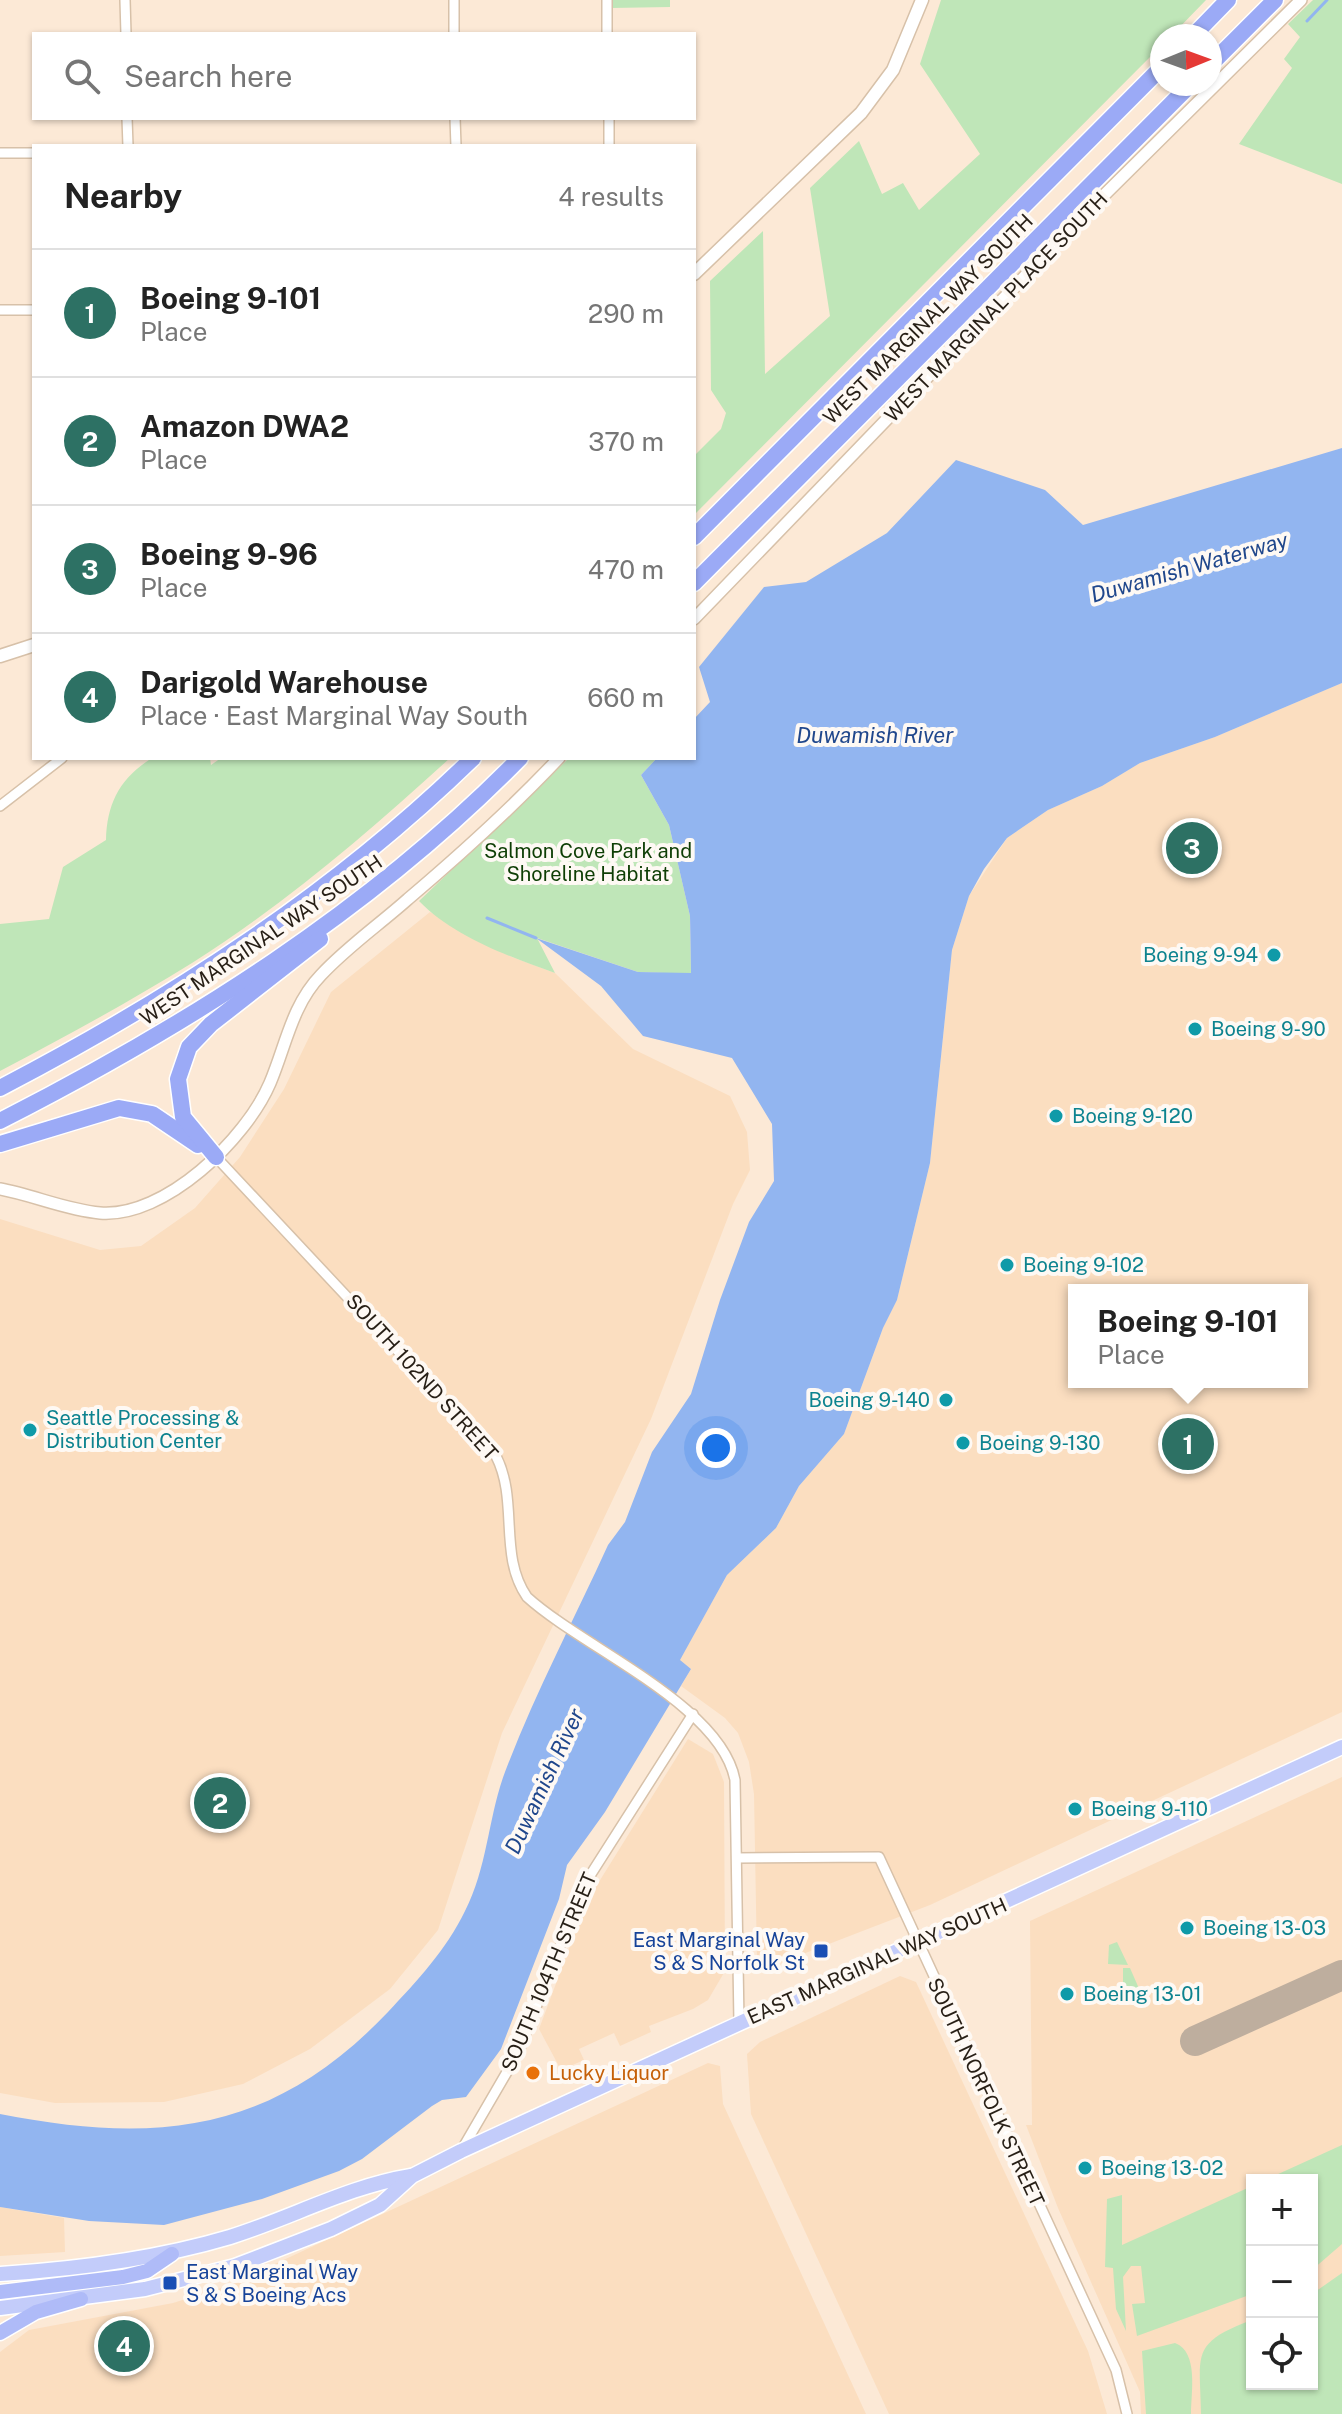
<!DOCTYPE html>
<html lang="en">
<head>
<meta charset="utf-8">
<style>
  :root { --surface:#fff; --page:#f2f2f2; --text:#222; --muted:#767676; --line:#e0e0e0; --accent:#2d7164 }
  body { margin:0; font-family:"Public Sans",sans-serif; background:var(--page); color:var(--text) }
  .controls { position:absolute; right:24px; bottom:24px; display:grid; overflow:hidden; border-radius:0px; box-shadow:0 2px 6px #0004 }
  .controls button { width:72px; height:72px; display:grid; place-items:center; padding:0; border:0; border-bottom:2px solid var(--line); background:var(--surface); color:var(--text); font:40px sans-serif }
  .compass { position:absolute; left:1150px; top:24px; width:72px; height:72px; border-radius:50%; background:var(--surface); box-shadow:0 2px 6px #0004; rotate:89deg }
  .you { position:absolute; left:716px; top:1448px; width:28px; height:28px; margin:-20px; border:6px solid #fff; border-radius:50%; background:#1a73e8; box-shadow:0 0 0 12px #1a73e833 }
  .badge { display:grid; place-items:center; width:52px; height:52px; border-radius:50%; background:var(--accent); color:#fff; font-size:26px; font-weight:700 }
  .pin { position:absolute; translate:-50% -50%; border:4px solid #fff; box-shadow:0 2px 8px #0006 }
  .popup { position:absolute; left:1068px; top:1284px; width:240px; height:104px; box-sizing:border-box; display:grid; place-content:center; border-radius:0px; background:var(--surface); filter:drop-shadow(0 2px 6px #0005); font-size:26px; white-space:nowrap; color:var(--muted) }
  .popup b { font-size:30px; color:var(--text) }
  .popup::after { content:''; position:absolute; left:50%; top:100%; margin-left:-16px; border:16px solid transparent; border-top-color:var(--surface) }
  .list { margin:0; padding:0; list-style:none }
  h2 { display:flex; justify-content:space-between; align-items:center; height:104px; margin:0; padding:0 32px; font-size:34px }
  h2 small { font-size:26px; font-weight:400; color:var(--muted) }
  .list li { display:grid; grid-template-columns:52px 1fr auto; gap:24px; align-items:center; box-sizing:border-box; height:128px; padding:0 32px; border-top:2px solid var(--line) }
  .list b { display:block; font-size:30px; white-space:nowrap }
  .list p { margin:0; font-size:26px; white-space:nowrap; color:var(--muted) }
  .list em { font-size:26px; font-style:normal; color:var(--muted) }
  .icon { flex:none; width:44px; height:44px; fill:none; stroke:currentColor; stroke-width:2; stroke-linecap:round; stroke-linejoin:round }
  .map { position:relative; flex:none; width:1342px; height:2414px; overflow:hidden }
  .search { position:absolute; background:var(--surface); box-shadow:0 2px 6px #0004; left:32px; top:32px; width:664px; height:88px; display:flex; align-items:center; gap:20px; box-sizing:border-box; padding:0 28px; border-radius:0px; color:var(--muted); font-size:30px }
  .panel { position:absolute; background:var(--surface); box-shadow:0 2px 6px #0004; left:32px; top:144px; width:664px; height:616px; border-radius:0px }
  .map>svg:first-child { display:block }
  .built { fill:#fbdec0; fill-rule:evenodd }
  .green { fill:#bfe6b8 }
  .water { fill:#92b5f0 }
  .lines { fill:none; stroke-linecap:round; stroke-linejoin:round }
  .stream { stroke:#92b5f0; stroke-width:3 }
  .taxiway { stroke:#beae9e; stroke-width:30 }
  .minor-casing { stroke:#d7c1a9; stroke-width:12 }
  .tertiary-casing { stroke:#d7c1a9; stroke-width:14 }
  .secondary-casing { stroke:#d7c1a9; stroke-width:15 }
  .primary-casing { stroke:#fff; stroke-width:17 }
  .trunk-casing { stroke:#fff; stroke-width:17 }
  .motorway-casing { stroke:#fff; stroke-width:19 }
  .minor { stroke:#fff; stroke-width:9 }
  .tertiary { stroke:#fff; stroke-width:11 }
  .secondary { stroke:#fff; stroke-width:12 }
  .primary { stroke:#c3ccfa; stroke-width:14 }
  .trunk { stroke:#afbbf8; stroke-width:14 }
  .motorway { stroke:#9baaf6; stroke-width:16 }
  .culture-dot { fill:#0f9aa8; stroke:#fef9f4; stroke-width:3 }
  .transit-dot { fill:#1a4fb4; stroke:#fef9f4; stroke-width:3 }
  .food-dot { fill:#e8710a; stroke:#fef9f4; stroke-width:3 }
  .labels { text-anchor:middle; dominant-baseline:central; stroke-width:8; stroke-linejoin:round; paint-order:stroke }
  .street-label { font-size:20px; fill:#271f16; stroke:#fef9f4 }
  .park-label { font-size:20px; fill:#0e3e05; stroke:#fef9f4 }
  .culture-label { font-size:20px; fill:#0d838f; stroke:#fef9f4; text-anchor:start }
  .transit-label { font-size:20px; fill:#164399; stroke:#fef9f4; text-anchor:end }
  .food-label { font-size:20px; fill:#c56008; stroke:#fef9f4; text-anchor:start }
  .water-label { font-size:22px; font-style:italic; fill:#20478c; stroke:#fef9f4 }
</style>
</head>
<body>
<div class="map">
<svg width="1342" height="2414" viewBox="0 0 1342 2414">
  <rect width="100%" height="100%" fill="#fce9d6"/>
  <g class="built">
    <path d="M1342,683V1712L930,1905L764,1969L757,1962L754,1794L749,1762L738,1733L725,1718L681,1686L691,1669L679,1661L727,1575L776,1528L799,1486L844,1434L883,1328L897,1300L930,1163L952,950L969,896L1007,838L1048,810L1102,786L1140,763L1215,737ZM1074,1290H1302V1382H1074Z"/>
    <path d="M430,912L512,957L555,973L633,1049L730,1096L747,1132L750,1170L733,1204L651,1419L502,1733L438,1930L390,1989L310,2049L243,2084L164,2102L55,2103L0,2093V1219L100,1250L141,1246L195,1208L240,1157L284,1089L331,992Z"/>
    <path d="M688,1739L713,1754L724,1782L725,1971L708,2000L693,2009L649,2026L651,2032L620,2046L614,2033L579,2049L584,2060L561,2070L539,2029L573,1938L592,1893Z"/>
    <path d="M1342,1777V2414H1141L1140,2392L1058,2208L1026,2125H1032L1030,1921ZM1252,2180H1312V2384H1252Z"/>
    <path d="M900,1976L916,1982L1088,2351L1107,2414H889L751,2114L747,2054L760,2042Z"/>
    <path d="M708,2063L720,2066L723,2104L866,2414H0V2352L29,2330L173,2303L265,2274L264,2269Z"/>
    <path d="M0,2207L64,2218L65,2252L0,2256Z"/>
  </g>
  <g class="green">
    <path d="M611,0H670V7L611,8Z"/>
    <path d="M941,0H1206L1171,36H1162V45L694,515V456L721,429L726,413L711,390L710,281L763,231L765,374L830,316L810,188L859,141L882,194L903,183L919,210L980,154L920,64Z"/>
    <path d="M1313,0H1342V184L1239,144L1292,68L1284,59L1300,37L1288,24Z"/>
    <path d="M152,758H210L211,765L221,758H450C369,832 285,904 192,963C129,1002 65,1037 0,1071V924L49,919L63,867L106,840C107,803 120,778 152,758Z"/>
    <path d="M569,758H657L641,775L669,825L690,916L691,974L638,972L537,938L555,973C508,956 454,937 419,901Z"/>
    <path d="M1117,1942L1128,1965L1108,1964L1109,1945Z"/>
    <path d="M1123,1968H1130L1144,2000L1135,2006L1134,1999L1123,1998Z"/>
    <path d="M1342,2145V2244L1312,2270V2180H1265Z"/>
    <path d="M1252,2186V2294L1137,2336L1132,2304L1145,2303L1141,2266H1131L1123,2277L1126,2331L1116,2309L1113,2268L1105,2267L1107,2199L1122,2195V2245Z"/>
    <path d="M1342,2273V2414H1201C1200,2354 1190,2343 1252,2320V2384H1312V2294Z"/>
    <path d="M1175,2343C1199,2352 1191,2393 1191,2414H1146L1142,2351Z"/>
  </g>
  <path class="water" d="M1342,448V683L1215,737L1140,763L1102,786L1048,810L1007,838L984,869L969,896L952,950L930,1163L897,1300L883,1328L844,1434L799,1486L776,1528L727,1575L680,1660L691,1669L605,1812L567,1865L559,1899L501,2049L466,2097L442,2100L432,2106L362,2159L339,2171L262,2199L164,2225L89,2221L0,2207V2114C158,2145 273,2133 388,2012C417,1981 446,1950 465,1911C488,1866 488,1817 505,1772C534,1695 574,1620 608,1545L625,1522L652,1452L691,1394L720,1300L749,1222L774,1181L772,1124L732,1058L643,1036L601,986L536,938L638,972L691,973L690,916L669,825L641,775L657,758H694V719L710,702L699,667L764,587L806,582L887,533L956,460L1045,490L1083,525Z"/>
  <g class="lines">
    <g class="stream">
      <path d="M1307,21L1327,0"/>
      <path d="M487,918L536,938"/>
    </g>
    <path class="taxiway" d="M1195,2041L1342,1975"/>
    <defs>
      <g id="minor">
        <path d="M125,0L126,34"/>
        <path d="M454,0V34"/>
        <path d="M607,0V34"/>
        <path d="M127,118L128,146"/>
        <path d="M455,118L456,146"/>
        <path d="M609,118V146"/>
        <path d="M0,153H34"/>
        <path d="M0,310H34"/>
        <path d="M0,806L62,758"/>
        <path d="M216,1157L496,1456C519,1501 498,1555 527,1597C583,1648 721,1705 735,1780L739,2023"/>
        <path d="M737,1858L879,1857L1116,2370L1127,2414"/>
        <path d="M461,2151L518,2053L584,1885L693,1714"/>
      </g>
      <g id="tertiary">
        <path d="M694,619L1082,217L1301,0"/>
        <path d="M0,1189C33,1195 66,1210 100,1213C165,1218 246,1139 270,1083C286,1045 292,1005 321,975C347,947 380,924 408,899C461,854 511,809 559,758"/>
      </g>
      <g id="secondary">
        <path d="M694,274L861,113L893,70L922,0"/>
        <path d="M0,656L34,645"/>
      </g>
      <g id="primary">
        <path d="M0,2274C78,2269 156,2259 230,2237C291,2218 349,2186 411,2176"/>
        <path d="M0,2308L145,2289L235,2266L331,2229L380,2205L412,2176L461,2151L1342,1747"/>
      </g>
      <g id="trunk">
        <path d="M0,2292L123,2277L147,2271L172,2254"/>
        <path d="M0,2333L36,2312L81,2299"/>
      </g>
      <g id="motorway">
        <path d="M1193,36L1228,0"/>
        <path d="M1210,65L1275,0"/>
        <path d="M694,537L1162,67"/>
        <path d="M694,583L1191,84"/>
        <path d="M0,1088C174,997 331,896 473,758"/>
        <path d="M0,1121C188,1025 371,910 520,758"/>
        <path d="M0,1144L119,1108L152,1114L198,1145"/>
        <path d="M216,1157L183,1117L178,1079L189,1047L211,1024L320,939"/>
      </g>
    </defs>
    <use href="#minor" class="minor-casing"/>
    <use href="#tertiary" class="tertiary-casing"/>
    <use href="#secondary" class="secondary-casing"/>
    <use href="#primary" class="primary-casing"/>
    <use href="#trunk" class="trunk-casing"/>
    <use href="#motorway" class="motorway-casing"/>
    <use href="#minor" class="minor"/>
    <use href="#tertiary" class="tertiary"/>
    <use href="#secondary" class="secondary"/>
    <use href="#primary" class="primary"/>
    <use href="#trunk" class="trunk"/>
    <use href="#motorway" class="motorway"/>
  </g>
  <g class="culture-dot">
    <circle cx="1274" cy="955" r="8"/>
    <circle cx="1195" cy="1029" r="8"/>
    <circle cx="1056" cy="1116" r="8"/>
    <circle cx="1007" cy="1265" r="8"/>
    <circle cx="946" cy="1400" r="8"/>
    <circle cx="30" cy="1430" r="8"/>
    <circle cx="963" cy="1443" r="8"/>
    <circle cx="1075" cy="1809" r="8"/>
    <circle cx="1187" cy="1928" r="8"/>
    <circle cx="1067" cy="1994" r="8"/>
    <circle cx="1085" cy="2168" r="8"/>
  </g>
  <g class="transit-dot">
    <rect x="813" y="1943" width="16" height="16" rx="4"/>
    <rect x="162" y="2275" width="16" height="16" rx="4"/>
  </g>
  <circle class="food-dot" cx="533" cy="2073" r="8"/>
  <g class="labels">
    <g class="street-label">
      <text transform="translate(996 307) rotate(-46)">WEST MARGINAL PLACE SOUTH</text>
      <text transform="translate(928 319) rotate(-45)">WEST MARGINAL WAY SOUTH</text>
      <text transform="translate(261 940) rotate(-34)">WEST MARGINAL WAY SOUTH</text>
      <text transform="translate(422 1377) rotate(48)">SOUTH 102ND STREET</text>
      <text transform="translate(877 1961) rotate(-24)">EAST MARGINAL WAY SOUTH</text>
      <text transform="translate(549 1972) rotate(-67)">SOUTH 104TH STREET</text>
      <text transform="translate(986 2092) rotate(65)">SOUTH NORFOLK STREET</text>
    </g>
    <g class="park-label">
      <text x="588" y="851">Salmon Cove Park and<tspan x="588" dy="23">Shoreline Habitat</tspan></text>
    </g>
    <g class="culture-label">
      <text x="1258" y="955" text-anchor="end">Boeing 9-94</text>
      <text x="1211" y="1029">Boeing 9-90</text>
      <text x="1072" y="1116">Boeing 9-120</text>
      <text x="1023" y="1265">Boeing 9-102</text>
      <text x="930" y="1400" text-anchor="end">Boeing 9-140</text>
      <text x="46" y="1418">Seattle Processing &amp;<tspan x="46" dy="23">Distribution Center</tspan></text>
      <text x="979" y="1443">Boeing 9-130</text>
      <text x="1091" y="1809">Boeing 9-110</text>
      <text x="1203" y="1928">Boeing 13-03</text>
      <text x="1083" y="1994">Boeing 13-01</text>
      <text x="1101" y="2168">Boeing 13-02</text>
    </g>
    <g class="transit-label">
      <text x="805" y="1940">East Marginal Way<tspan x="805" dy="23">S &amp; S Norfolk St</tspan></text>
      <text x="186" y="2272" text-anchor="start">East Marginal Way<tspan x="186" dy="23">S &amp; S Boeing Acs</tspan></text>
    </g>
    <g class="food-label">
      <text x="549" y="2073">Lucky Liquor</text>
    </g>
    <g class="water-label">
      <text transform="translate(1189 567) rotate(-16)">Duwamish Waterway</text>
      <text x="875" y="735">Duwamish River</text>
      <text transform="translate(544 1781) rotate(-65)">Duwamish River</text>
    </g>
  </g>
</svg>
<div class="controls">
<button>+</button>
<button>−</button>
<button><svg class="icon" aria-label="locate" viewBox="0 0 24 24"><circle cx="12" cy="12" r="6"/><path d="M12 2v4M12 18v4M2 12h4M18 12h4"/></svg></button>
</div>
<svg class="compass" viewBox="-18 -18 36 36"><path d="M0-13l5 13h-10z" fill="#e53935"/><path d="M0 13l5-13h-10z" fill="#767676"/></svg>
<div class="you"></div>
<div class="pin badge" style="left:1188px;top:1444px">1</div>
<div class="popup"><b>Boeing 9-101</b>Place</div>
<div class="pin badge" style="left:220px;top:1803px">2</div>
<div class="pin badge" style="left:1192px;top:848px">3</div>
<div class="pin badge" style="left:124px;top:2346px">4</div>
<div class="search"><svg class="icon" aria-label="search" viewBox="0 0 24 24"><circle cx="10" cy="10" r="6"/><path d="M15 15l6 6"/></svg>Search here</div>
<section class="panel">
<h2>Nearby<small>4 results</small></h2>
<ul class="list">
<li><span class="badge">1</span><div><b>Boeing 9-101</b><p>Place</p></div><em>290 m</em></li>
<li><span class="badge">2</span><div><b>Amazon DWA2</b><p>Place</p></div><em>370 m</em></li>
<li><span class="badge">3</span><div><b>Boeing 9-96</b><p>Place</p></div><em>470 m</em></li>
<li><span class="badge">4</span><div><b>Darigold Warehouse</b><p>Place · East Marginal Way South</p></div><em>660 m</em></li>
</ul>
</section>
</div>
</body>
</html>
